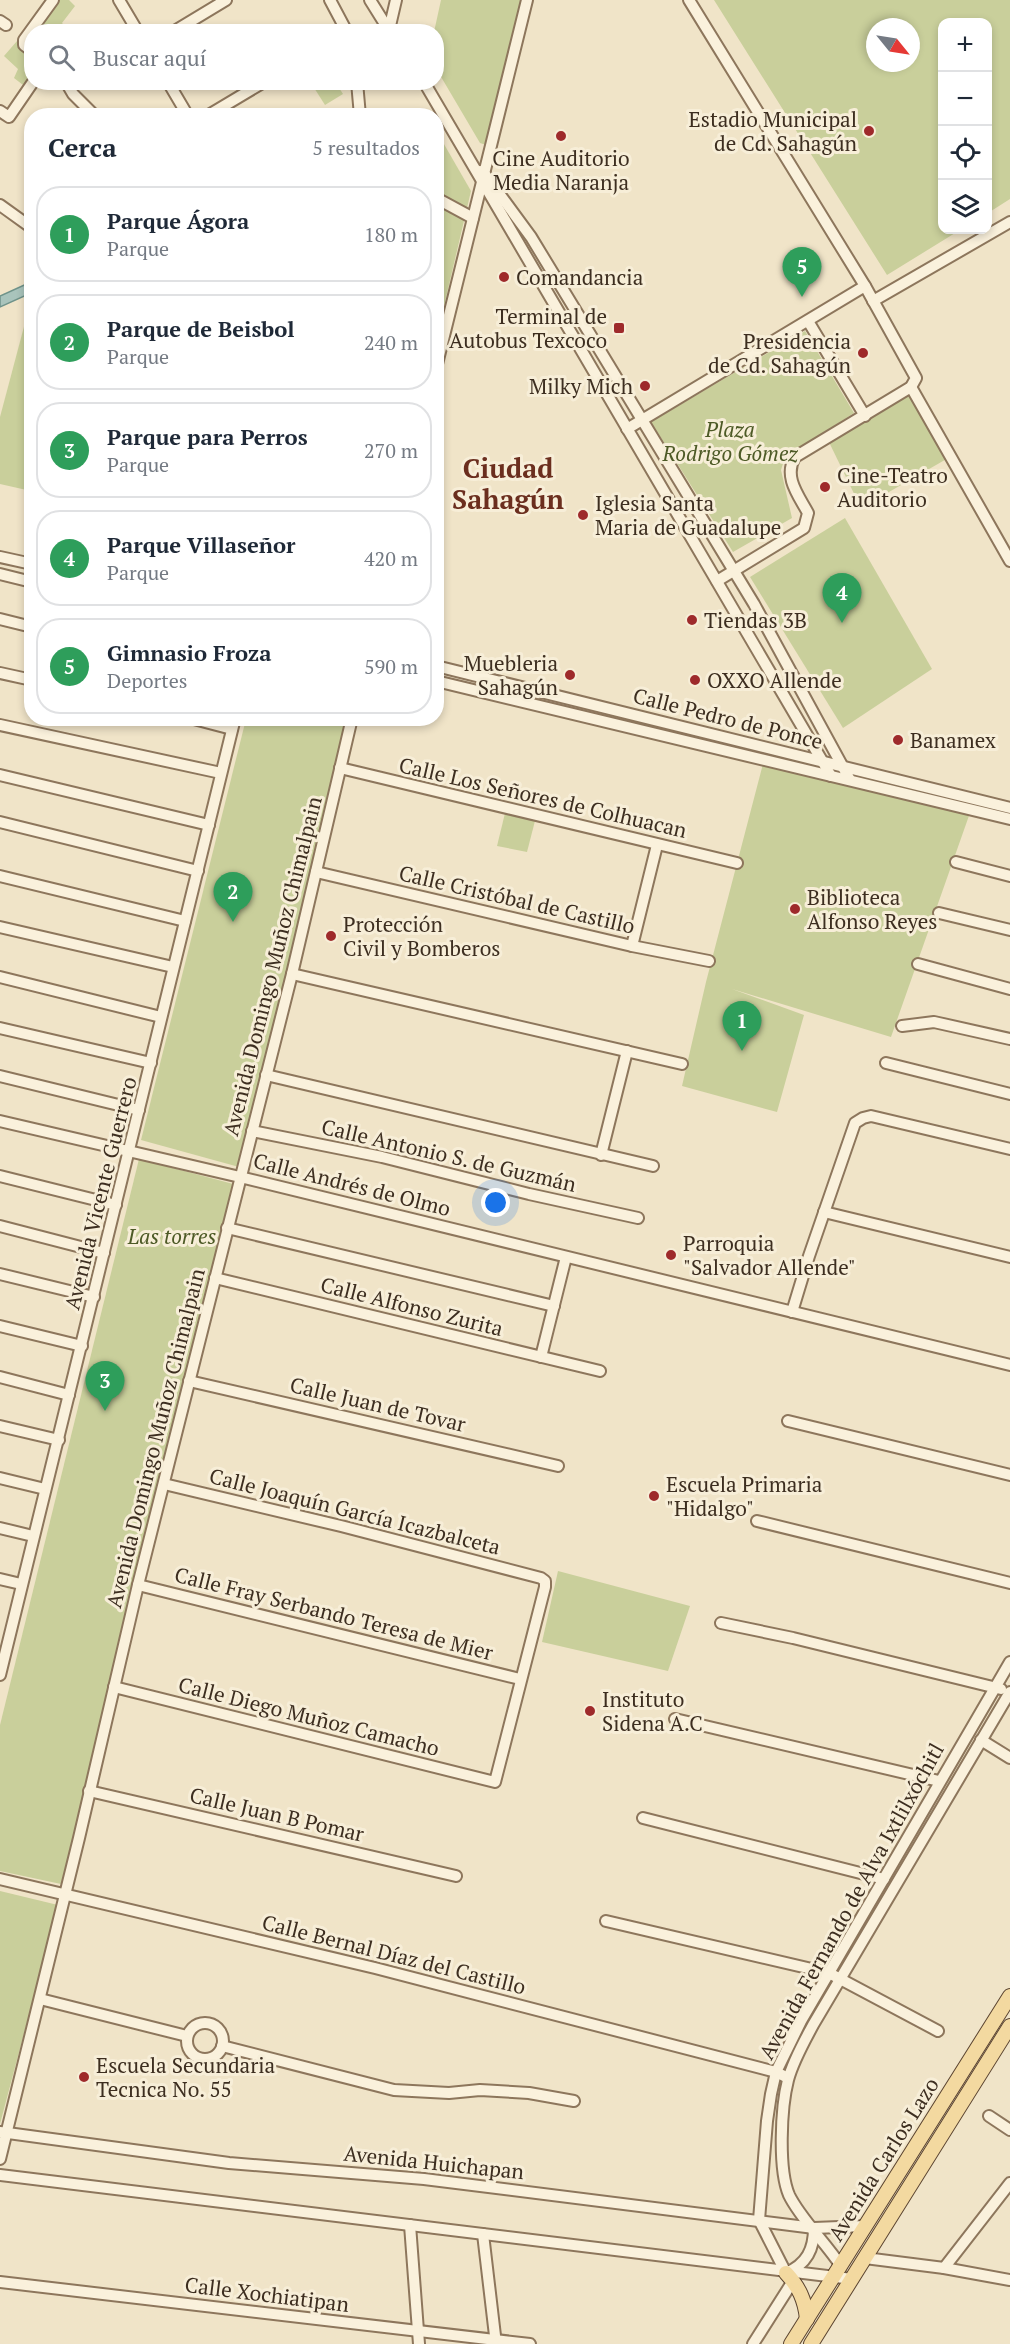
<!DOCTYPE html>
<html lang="es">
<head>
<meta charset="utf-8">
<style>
  :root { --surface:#fff; --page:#f2f2f3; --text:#1f2937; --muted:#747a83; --line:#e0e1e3; --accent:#db2777 }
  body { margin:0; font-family:"PT Serif",serif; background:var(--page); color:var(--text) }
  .controls { position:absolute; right:18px; top:18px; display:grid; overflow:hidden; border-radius:12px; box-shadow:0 3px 9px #0003 }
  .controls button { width:54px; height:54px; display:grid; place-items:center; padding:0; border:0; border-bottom:2px solid var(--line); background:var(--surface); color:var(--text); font:30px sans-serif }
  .compass { position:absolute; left:866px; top:18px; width:54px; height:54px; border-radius:50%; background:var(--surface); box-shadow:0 3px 9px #0003; rotate:120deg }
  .you { position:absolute; left:496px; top:1203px; width:21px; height:21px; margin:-15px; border:4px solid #fff; border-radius:50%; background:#1a73e8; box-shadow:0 0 0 9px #1a73e833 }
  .badge { display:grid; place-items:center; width:39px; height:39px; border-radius:50%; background:var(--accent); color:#fff; font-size:20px; font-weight:700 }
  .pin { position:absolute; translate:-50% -50px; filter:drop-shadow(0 2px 3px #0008) }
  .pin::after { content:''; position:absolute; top:32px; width:21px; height:18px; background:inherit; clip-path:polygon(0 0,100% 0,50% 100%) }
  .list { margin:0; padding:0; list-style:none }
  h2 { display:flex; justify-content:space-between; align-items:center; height:78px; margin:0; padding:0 24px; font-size:26px }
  h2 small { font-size:20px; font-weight:400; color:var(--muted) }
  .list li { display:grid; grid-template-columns:39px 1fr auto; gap:18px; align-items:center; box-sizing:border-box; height:96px; margin:0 12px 12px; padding:0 12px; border:2px solid var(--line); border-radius:24px }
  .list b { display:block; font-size:22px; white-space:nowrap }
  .list p { margin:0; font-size:20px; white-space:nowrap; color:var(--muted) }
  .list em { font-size:20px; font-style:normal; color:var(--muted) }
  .icon { flex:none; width:33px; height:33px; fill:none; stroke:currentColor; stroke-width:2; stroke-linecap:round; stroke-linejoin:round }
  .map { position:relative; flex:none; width:1010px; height:2344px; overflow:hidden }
  .search { position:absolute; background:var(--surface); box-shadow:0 3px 9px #0003; left:24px; top:24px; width:420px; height:66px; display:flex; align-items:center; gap:15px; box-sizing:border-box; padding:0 21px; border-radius:24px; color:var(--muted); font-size:22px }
  .panel { position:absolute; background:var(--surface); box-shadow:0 3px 9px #0003; left:24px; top:108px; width:420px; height:618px; border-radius:24px }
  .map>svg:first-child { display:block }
  .green { fill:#c9cf9b; fill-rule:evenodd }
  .water { fill:#a9c4bc; stroke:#6f938a; stroke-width:1.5 }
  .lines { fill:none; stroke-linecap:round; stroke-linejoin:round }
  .minor-casing { stroke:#8d765c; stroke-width:14 }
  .major-casing { stroke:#5b4430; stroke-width:16 }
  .minor { stroke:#faf1dc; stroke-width:10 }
  .major { stroke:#f3d9a0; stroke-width:14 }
  .poi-dot { fill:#9e2a2b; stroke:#f7eed8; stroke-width:2 }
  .labels { text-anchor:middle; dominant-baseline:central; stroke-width:6; stroke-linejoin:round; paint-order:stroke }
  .poi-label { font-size:21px; fill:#3d2e20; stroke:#f7eed8; text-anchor:start }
  .park-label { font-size:21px; font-style:italic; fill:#4d5a26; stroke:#f7eed8 }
  .street-label { font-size:21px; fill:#3d2e20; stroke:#f7eed8 }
  .district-label { font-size:27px; font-weight:bold; fill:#6b2e1e; stroke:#f7eed8 }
</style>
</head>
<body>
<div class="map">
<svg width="1010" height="2344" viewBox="0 0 1010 2344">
  <rect width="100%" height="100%" fill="#f0e4c8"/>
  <g class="green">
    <path d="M47,0H69L75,6L62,23L69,31L32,32V83L27,88L14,78L18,69L4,56L50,3Z"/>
    <path d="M441,0H526L489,146L480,143L437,70L436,32H434Z"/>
    <path d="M714,0H1010V199L988,213V22H942V230H960L887,275ZM875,27H911V63H875Z"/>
    <path d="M311,83H336L343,94L325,105Z"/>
    <path d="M437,132L471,191L437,336Z"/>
    <path d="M26,319L32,320L31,491L0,484V417Z"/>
    <path d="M805,331L854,413L785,457L781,470L792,518L733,552L651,422Z"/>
    <path d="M911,387L950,457L861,508L827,438Z"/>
    <path d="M845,518L932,669L843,728L750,577Z"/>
    <path d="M246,719H350L239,1167L141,1140Z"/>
    <path d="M764,760L971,810L891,1037L732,989L804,1015L777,1112L682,1086L706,982Z"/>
    <path d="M506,809L536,817L527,852L497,846Z"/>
    <path d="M139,1159L237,1185L61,1884L0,1871V1725Z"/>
    <path d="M558,1571L690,1606L668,1671L542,1642Z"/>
    <path d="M0,1891L58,1905L0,2124Z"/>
  </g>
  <path class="water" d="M31,282V293L0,307V296Z"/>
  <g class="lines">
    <defs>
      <g id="minor">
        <path d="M119,0L138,32"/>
        <path d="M330,0L347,32"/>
        <path d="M370,0L390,32"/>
        <path d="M689,0L865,286L916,378L911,387L795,457C783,477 799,496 808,513L804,528L717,581"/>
        <path d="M0,21L6,25"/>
        <path d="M389,30L396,0"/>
        <path d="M173,32L226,0"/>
        <path d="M32,51L24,45V40L53,0"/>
        <path d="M66,82L73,94L95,116"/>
        <path d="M168,82L188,116"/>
        <path d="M357,82L360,116"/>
        <path d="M424,82L831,776"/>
        <path d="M0,111L9,117L33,82"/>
        <path d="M207,116L264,82"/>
        <path d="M480,171L484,173L531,237L754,604L850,780"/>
        <path d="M436,198L473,218"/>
        <path d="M0,205L32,228"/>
        <path d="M873,301L1010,222"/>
        <path d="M808,321L865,416"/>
        <path d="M436,368L527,0"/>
        <path d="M911,387L1010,561"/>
        <path d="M627,429L865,286"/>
        <path d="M0,557L32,564"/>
        <path d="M0,574L32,582"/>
        <path d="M0,619L32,627"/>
        <path d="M436,666L1010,808"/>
        <path d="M0,673L32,680"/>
        <path d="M436,681L1010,819"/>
        <path d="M190,718L232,729"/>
        <path d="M0,725L221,773"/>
        <path d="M340,768L737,863"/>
        <path d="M0,775L209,825"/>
        <path d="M0,822L198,871"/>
        <path d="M956,862L1010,876"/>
        <path d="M316,872L632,946L709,961"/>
        <path d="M0,876L185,921"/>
        <path d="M939,913L1010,930"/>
        <path d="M0,927L173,967"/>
        <path d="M632,946L657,845"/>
        <path d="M918,964L1010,989"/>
        <path d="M292,974L682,1064"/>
        <path d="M0,977L161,1017"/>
        <path d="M902,1026L934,1022L1010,1039"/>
        <path d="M0,1028L151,1063"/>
        <path d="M886,1063L1010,1094"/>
        <path d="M266,1075L653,1166"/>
        <path d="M0,1076L139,1110"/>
        <path d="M0,1121L240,1177L1010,1365"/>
        <path d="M252,1131L382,1157L529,1194L638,1218"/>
        <path d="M601,1155L627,1051"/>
        <path d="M0,1176L116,1205"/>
        <path d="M824,1212L1010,1257"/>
        <path d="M0,1226L104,1253"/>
        <path d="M227,1228L554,1306"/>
        <path d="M0,1274L94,1297"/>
        <path d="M215,1278L600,1371"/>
        <path d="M792,1312L809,1256L855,1123L863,1118L871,1116L1010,1149"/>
        <path d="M0,1326L82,1346"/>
        <path d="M541,1357L566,1257"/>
        <path d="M0,1377L69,1395"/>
        <path d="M189,1381L558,1466"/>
        <path d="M788,1421L1010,1475"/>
        <path d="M0,1426L59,1440"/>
        <path d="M0,1478L45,1489"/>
        <path d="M757,1521L1010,1583"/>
        <path d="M0,1528L33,1536"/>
        <path d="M0,1579L21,1584"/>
        <path d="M138,1585L520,1679"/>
        <path d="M721,1623L793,1638L1001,1689"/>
        <path d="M0,1675L235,718"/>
        <path d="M114,1687L495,1782L545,1587V1581L541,1578L341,1526L164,1484"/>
        <path d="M675,1719L939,1781"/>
        <path d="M981,1740L1010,1758"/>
        <path d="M89,1791L456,1876"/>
        <path d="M643,1818L884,1879"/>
        <path d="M0,1879L375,1968L776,2072L788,2078"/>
        <path d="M606,1921L829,1973L938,2031"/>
        <path d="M40,1999L187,2036"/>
        <circle cx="205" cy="2041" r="18"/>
        <path d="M222,2046L394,2090L449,2093L480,2090L529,2093L574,2101"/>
        <path d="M989,2116L1010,2130"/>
        <path d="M0,2132L229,2163L424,2179L814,2228L865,2226"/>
        <path d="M0,2159L79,1838L138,1585L292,974L352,718"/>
        <path d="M0,2175L852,2279"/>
        <path d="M410,2225L419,2344"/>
        <path d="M814,2228C814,2249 807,2264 786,2273L759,2220L767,2121L771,2094L776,2072L801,2021L1010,1662"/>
        <path d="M483,2234L496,2344"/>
        <path d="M865,2258L944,2268L1010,2280"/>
        <path d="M841,2266C826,2243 800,2218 789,2195C778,2169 781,2107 788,2080C793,2061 804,2042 813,2025L1010,1692"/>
        <path d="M944,2268L1010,2183"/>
        <path d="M0,2282L530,2344"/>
        <path d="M753,2344L793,2281"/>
      </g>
      <g id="major">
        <path d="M786,2273C799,2287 805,2300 807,2319"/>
        <path d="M791,2344L1010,1996"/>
        <path d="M811,2344L1010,2026"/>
      </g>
    </defs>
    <use href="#minor" class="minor-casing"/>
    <use href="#major" class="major-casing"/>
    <use href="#minor" class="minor"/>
    <use href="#major" class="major"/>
  </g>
  <g class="poi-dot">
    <circle cx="869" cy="131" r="6"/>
    <circle cx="561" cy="136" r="6"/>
    <circle cx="504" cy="277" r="6"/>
    <rect x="613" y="322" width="12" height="12" rx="3"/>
    <circle cx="863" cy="353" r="6"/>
    <circle cx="645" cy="386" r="6"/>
    <circle cx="825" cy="487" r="6"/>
    <circle cx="583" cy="515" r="6"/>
    <circle cx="692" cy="620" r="6"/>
    <circle cx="570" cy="675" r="6"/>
    <circle cx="695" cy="680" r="6"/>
    <circle cx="898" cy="740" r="6"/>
    <circle cx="795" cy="909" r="6"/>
    <circle cx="331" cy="936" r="6"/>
    <circle cx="671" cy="1255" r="6"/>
    <circle cx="654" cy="1496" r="6"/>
    <circle cx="590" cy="1711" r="6"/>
    <circle cx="84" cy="2077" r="6"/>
  </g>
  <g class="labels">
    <g class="poi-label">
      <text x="857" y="119" text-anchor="end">Estadio Municipal<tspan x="857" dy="24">de Cd. Sahagún</tspan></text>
      <text x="561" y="158" text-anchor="middle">Cine Auditorio<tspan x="561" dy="24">Media Naranja</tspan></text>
      <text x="516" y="277">Comandancia</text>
      <text x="607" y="316" text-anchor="end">Terminal de<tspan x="607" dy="24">Autobus Texcoco</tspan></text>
      <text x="851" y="341" text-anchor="end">Presidencia<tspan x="851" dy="24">de Cd. Sahagún</tspan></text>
      <text x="633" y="386" text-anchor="end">Milky Mich</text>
      <text x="837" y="475">Cine-Teatro<tspan x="837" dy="24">Auditorio</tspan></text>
      <text x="595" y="503">Iglesia Santa<tspan x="595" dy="24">Maria de Guadalupe</tspan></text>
      <text x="704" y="620">Tiendas 3B</text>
      <text x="558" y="663" text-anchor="end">Muebleria<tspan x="558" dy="24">Sahagún</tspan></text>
      <text x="707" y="680">OXXO Allende</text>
      <text x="910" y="740">Banamex</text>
      <text x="807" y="897">Biblioteca<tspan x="807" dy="24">Alfonso Reyes</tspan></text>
      <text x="343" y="924">Protección<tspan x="343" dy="24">Civil y Bomberos</tspan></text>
      <text x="683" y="1243">Parroquia<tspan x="683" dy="24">"Salvador Allende"</tspan></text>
      <text x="666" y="1484">Escuela Primaria<tspan x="666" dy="24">"Hidalgo"</tspan></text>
      <text x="602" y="1699">Instituto<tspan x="602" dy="24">Sidena A.C</tspan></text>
      <text x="96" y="2065">Escuela Secundaria<tspan x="96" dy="24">Tecnica No. 55</tspan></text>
    </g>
    <g class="park-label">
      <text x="730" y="429">Plaza<tspan x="730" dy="24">Rodrigo Gómez</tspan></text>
      <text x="172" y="1236">Las torres</text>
    </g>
    <g class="street-label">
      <text transform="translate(728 718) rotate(14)">Calle Pedro de Ponce</text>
      <text transform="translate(543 797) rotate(13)">Calle Los Señores de Colhuacan</text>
      <text transform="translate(517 899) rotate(13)">Calle Cristóbal de Castillo</text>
      <text transform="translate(272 966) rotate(-76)">Avenida Domingo Muñoz Chimalpain</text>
      <text transform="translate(449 1155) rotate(13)">Calle Antonio S. de Guzmán</text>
      <text transform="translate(352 1184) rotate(14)">Calle Andrés de Olmo</text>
      <text transform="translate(100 1193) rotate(-76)">Avenida Vicente Guerrero</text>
      <text transform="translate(412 1306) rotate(14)">Calle Alfonso Zurita</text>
      <text transform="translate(378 1404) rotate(13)">Calle Juan de Tovar</text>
      <text transform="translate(155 1438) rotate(-76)">Avenida Domingo Muñoz Chimalpain</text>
      <text transform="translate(355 1511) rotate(14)">Calle Joaquín García Icazbalceta</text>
      <text transform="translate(334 1613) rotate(14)">Calle Fray Serbando Teresa de Mier</text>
      <text transform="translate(309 1716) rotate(14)">Calle Diego Muñoz Camacho</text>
      <text transform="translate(277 1814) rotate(13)">Calle Juan B Pomar</text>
      <text transform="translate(851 1901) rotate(-61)">Avenida Fernando de Alva Ixtlilxóchitl</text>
      <text transform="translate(394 1954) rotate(14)">Calle Bernal Díaz del Castillo</text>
      <text transform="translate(883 2159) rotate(-58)">Avenida Carlos Lazo</text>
      <text transform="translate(434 2162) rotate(6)">Avenida Huichapan</text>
      <text transform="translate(267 2294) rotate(7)">Calle Xochiatipan</text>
    </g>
    <g class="district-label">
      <text x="508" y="468">Ciudad<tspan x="508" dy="31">Sahagún</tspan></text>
    </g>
  </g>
</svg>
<div class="controls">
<button>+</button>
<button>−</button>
<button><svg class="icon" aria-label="locate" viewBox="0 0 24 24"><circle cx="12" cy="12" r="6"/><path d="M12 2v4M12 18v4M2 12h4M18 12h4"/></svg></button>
<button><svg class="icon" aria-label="layers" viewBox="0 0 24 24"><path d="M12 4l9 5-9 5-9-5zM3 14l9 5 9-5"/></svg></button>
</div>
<svg class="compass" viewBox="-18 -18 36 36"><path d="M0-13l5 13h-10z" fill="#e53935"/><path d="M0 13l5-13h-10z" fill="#747a83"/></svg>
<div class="you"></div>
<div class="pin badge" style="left:742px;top:1051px;background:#2e9e5b">1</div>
<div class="pin badge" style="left:233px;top:922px;background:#2e9e5b">2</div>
<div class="pin badge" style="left:105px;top:1411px;background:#2e9e5b">3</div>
<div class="pin badge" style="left:842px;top:623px;background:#2e9e5b">4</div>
<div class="pin badge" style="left:802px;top:297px;background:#2e9e5b">5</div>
<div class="search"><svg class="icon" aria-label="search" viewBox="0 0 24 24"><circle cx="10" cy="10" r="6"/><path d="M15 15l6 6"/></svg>Buscar aquí</div>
<section class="panel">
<h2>Cerca<small>5 resultados</small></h2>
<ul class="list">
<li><span class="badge" style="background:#2e9e5b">1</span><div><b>Parque Ágora</b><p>Parque</p></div><em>180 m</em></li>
<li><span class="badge" style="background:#2e9e5b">2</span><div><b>Parque de Beisbol</b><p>Parque</p></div><em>240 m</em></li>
<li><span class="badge" style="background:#2e9e5b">3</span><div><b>Parque para Perros</b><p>Parque</p></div><em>270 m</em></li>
<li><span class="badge" style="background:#2e9e5b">4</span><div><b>Parque Villaseñor</b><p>Parque</p></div><em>420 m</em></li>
<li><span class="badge" style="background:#2e9e5b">5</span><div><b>Gimnasio Froza</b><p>Deportes</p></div><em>590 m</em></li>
</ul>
</section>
</div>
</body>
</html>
